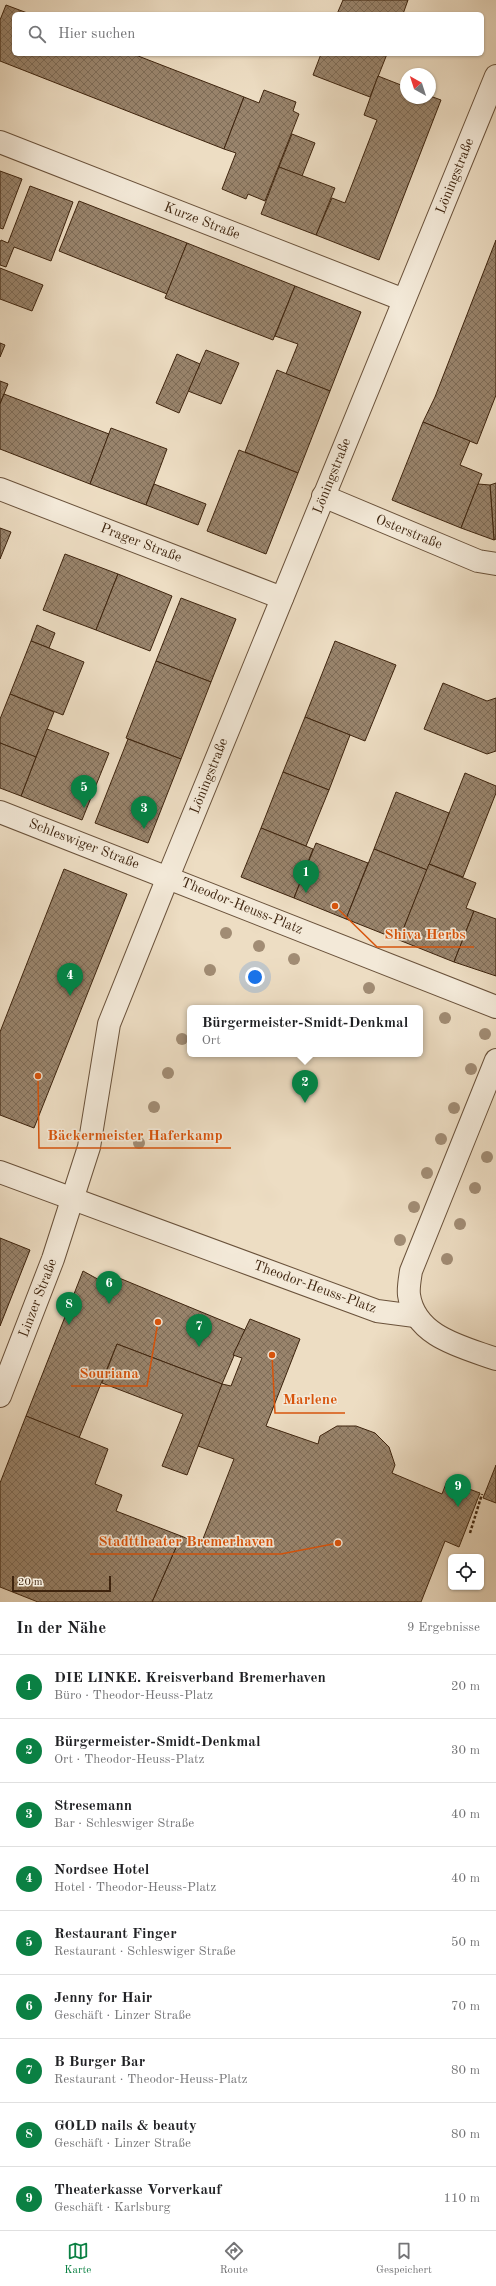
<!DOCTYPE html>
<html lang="de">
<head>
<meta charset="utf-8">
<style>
  :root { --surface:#fff; --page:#f2f2f2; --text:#202124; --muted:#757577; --line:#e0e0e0; --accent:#0b8043 }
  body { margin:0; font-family:"Old Standard TT",serif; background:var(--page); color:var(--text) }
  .controls { position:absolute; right:12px; bottom:12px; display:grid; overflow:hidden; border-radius:6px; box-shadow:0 1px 3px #0004 }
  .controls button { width:36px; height:36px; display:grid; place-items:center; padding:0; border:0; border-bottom:1px solid var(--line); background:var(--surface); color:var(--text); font:20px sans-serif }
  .compass { position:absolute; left:400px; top:68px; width:36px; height:36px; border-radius:50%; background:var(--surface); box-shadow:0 1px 3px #0004; rotate:321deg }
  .scale { position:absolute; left:12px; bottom:10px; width:99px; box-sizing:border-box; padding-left:4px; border:2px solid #3e240e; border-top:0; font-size:11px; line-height:14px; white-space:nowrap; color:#3e240e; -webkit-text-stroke:3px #f3e9d8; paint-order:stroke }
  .you { position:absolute; left:255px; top:977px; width:14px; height:14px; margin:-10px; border:3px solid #fff; border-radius:50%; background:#1a73e8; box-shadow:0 0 0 6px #1a73e833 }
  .badge { display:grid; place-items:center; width:26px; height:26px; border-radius:50%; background:var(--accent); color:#fff; font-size:13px; font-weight:700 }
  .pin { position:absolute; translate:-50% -33px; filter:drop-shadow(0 1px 2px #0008) }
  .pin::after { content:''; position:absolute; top:21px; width:14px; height:12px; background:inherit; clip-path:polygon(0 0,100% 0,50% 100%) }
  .popup { position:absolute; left:187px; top:1005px; width:236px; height:52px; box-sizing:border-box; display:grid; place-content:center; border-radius:6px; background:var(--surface); filter:drop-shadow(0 1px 3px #0005); font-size:13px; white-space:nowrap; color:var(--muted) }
  .popup b { font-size:15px; color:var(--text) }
  .popup::after { content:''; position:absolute; left:50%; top:100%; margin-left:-8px; border:8px solid transparent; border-top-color:var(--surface) }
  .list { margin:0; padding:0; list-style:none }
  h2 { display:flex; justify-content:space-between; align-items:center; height:52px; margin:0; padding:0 16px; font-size:17px }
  h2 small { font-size:13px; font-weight:400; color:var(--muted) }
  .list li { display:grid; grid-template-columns:26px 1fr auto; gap:12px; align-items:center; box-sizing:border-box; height:64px; padding:0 16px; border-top:1px solid var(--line) }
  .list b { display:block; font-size:15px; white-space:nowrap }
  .list p { margin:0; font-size:13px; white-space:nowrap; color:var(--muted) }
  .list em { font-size:13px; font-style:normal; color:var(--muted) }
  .icon { flex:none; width:22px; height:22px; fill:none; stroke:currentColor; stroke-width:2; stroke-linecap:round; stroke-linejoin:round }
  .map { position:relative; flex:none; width:496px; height:1602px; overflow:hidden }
  .search { position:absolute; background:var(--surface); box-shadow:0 1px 3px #0004; left:12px; right:12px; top:12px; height:44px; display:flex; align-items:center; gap:10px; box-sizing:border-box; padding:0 14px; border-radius:6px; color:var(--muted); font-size:15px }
  .sheet { height:628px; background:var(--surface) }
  nav { display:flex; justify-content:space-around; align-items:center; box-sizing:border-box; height:56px; border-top:1px solid var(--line); background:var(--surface); font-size:11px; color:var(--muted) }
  nav a { display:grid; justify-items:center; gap:2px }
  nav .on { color:var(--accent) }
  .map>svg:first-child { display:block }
  .building { fill:url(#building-cross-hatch); stroke:#3e240e }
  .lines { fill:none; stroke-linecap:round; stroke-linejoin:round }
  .pedestrian-casing { stroke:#6a523b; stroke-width:24 }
  .minor-casing { stroke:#6a523b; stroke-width:24 }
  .path { stroke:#3e240e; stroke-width:2.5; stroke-dasharray:3 2; stroke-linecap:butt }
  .pedestrian { stroke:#f3e9d8; stroke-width:22 }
  .minor { stroke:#f3e9d8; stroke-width:22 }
  .tree { fill:#a18c74 }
  .labels { text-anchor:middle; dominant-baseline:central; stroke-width:3; stroke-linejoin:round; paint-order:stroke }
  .street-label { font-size:14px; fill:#3e240e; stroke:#f3e9d8 }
  .leader { fill:none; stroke:#d7540c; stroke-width:1.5 }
  .callout-dot { fill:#d7540c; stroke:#f3e9d8; stroke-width:1.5 }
  .callout-label { font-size:15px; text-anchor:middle; font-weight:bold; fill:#d7540c; stroke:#f3e9d8; stroke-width:3; stroke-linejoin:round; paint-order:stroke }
</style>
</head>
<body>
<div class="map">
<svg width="496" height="1602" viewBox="0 0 496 1602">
  <defs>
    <pattern id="building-cross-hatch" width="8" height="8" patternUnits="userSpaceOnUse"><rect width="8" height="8" fill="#99846c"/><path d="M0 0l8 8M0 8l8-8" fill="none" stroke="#7e6c57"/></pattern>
  </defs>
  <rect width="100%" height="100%" fill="#edddc3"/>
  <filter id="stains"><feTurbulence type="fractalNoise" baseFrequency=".005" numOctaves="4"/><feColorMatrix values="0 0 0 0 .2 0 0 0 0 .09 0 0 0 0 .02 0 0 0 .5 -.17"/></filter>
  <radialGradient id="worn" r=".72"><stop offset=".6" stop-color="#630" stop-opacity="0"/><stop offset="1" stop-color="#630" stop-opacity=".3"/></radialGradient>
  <g class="building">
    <path d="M343,0H408L403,14H337Z"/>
    <path d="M6,5L30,14H14V54H133L244,97L224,149L0,61V20Z"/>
    <path d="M321,54H387L370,97L313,75Z"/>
    <path d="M378,76L406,87V98H430V96L441,100L379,260L316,235L332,198L345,203L377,120L364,115Z"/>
    <path d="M264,90L296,102L293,111L299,114L265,201L248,194L246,199L222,189L236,153L224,149L244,97L259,103Z"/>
    <path d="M292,134L315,143L302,176L279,167Z"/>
    <path d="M279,167L335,188L316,235L261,214Z"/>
    <path d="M0,171L22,179L3,229L0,228Z"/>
    <path d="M30,186L73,202L51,261L14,247L6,267L0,265V242L1,240L8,243Z"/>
    <path d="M79,201L187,243L167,294L59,251Z"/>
    <path d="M496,240V395L477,444L423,422L435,397Z"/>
    <path d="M187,243L295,286L273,340L165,298Z"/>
    <path d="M0,268L43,285L32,311L0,299Z"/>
    <path d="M295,286L361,312L330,391L286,374L298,344L275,336Z"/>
    <path d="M0,343L5,345L0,357Z"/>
    <path d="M206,350L239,363L221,404L188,391Z"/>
    <path d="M177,354L200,364L179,413L156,403Z"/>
    <path d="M277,370L330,391L298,473L245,452Z"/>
    <path d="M0,381L8,384L0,404Z"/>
    <path d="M4,394L109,434L90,484L0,449V404Z"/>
    <path d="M423,422L470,441L460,465L482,474L461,528L392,500Z"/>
    <path d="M111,428L167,449L146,505L90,484Z"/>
    <path d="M239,450L298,473L266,554L207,531Z"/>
    <path d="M496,483V539L494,540L490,485Z"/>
    <path d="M154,484L206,504L198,525L146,505Z"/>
    <path d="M478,484L490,485L494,540L461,528Z"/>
    <path d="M0,528L11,532L0,559Z"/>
    <path d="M65,554L118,574L96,630L43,610Z"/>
    <path d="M118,574L172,596L150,651L96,630Z"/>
    <path d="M181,598L236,619L211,682L156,661Z"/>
    <path d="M37,625L55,633L49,648L31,641Z"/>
    <path d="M31,641L84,662L63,715L10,694Z"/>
    <path d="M335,641L396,665L365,741L305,717Z"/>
    <path d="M156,661L211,682L181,759L126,738Z"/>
    <path d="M443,683L487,701L496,698V751L487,754L424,729Z"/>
    <path d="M10,694L54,712L36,757L0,743V719Z"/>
    <path d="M305,717L350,735L329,790L283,772Z"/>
    <path d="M47,729L109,753L82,820L21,796Z"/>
    <path d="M128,739L181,759L148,843L95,823Z"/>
    <path d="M0,743L36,757L21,796L0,788Z"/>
    <path d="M283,772L329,790L306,846L261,828Z"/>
    <path d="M465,773L496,786V793L463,877L429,864Z"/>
    <path d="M396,792L449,813L427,870L374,849Z"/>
    <path d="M261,828L313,849L294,898L241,877Z"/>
    <path d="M316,843L368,863L346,919L294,898Z"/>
    <path d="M374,849L427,870L399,940L346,919Z"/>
    <path d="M429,864L476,883L466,908L474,911L454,962L399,940Z"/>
    <path d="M64,869L127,894L34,1128L0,1115V1032Z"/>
    <path d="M474,911L496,919V976L454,962Z"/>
    <path d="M0,1238L30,1250L0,1326Z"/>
    <path d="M83,1271L103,1282L107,1273L245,1330L222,1384L117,1344L79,1438L26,1416Z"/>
    <path d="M250,1319L300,1339L266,1426L318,1444L320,1436L337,1426H356L375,1433L389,1447L395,1465L392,1473L442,1494L447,1481L480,1493L459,1547L445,1541L421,1602H152L181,1536L201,1544L234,1459L198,1446L222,1384L231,1386L242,1358L233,1355Z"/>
    <path d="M117,1344L222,1384L187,1475L162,1466L183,1414L102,1383Z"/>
    <path d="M26,1416L108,1449L95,1484L122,1495L116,1511L181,1536L152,1602H38L0,1587V1483Z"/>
    <path d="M496,1465V1503L483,1498Z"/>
  </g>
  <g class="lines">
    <defs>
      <g id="pedestrian">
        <path d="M496,1060L411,1271C410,1278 408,1288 409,1295C415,1337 463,1347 496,1359"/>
        <path d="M0,1172L377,1311L415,1316"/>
        <path d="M0,1396L53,1259L89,1147L109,1024L168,877"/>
      </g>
      <g id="minor">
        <path d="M0,142L404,300"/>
        <path d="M0,489L282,598"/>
        <path d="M323,496L478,561L496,564"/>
        <path d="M0,812L496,1007"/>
        <path d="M168,877L496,76"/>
      </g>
    </defs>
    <use href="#pedestrian" class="pedestrian-casing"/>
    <use href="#minor" class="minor-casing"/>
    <path class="path" d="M470,1533L482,1494"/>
    <use href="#pedestrian" class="pedestrian"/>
    <use href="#minor" class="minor"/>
  </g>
  <g class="tree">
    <circle cx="226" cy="933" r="6"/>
    <circle cx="259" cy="946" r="6"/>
    <circle cx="294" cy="959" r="6"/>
    <circle cx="210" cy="970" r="6"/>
    <circle cx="369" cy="988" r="6"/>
    <circle cx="445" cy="1018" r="6"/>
    <circle cx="485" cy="1034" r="6"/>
    <circle cx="182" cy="1039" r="6"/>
    <circle cx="471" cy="1069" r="6"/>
    <circle cx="168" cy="1073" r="6"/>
    <circle cx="154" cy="1107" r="6"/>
    <circle cx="454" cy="1108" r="6"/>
    <circle cx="441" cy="1139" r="6"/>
    <circle cx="139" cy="1143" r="6"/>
    <circle cx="487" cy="1157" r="6"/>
    <circle cx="427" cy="1173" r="6"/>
    <circle cx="475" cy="1188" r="6"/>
    <circle cx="414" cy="1207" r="6"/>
    <circle cx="460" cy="1224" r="6"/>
    <circle cx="400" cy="1240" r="6"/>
    <circle cx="447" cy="1259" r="6"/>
  </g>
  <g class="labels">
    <g class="street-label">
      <text transform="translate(455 176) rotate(-68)">Löningstraße</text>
      <text transform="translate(202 221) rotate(21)">Kurze Straße</text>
      <text transform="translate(332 476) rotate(-68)">Löningstraße</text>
      <text transform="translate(409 532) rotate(22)">Osterstraße</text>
      <text transform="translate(141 543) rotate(21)">Prager Straße</text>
      <text transform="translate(209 776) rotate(-68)">Löningstraße</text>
      <text transform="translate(84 844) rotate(21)">Schleswiger Straße</text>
      <text transform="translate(242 906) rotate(22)">Theodor-Heuss-Platz</text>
      <text transform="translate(315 1287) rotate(20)">Theodor-Heuss-Platz</text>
      <text transform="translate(38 1298) rotate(-69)">Linzer Straße</text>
    </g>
  </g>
  <path class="leader" d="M335 906L377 947H474M38 1076L39 1148H231M158 1322L147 1386H71M272 1355L275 1413H345M338 1543L281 1554H90"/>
  <g class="callout-dot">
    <circle cx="335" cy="906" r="4"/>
    <circle cx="38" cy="1076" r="4"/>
    <circle cx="158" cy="1322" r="4"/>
    <circle cx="272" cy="1355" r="4"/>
    <circle cx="338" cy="1543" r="4"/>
  </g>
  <g class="callout-label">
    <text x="425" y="939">Shiva Herbs</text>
    <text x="135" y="1140">Bäckermeister Haferkamp</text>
    <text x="109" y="1378">Souriana</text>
    <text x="310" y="1404">Marlene</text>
    <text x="186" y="1546">Stadttheater Bremerhaven</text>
  </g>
  <rect width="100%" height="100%" filter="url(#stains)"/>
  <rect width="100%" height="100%" fill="url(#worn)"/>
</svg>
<div class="controls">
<button><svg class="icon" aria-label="locate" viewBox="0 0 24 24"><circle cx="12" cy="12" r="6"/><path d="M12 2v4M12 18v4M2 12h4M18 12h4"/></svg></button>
</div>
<svg class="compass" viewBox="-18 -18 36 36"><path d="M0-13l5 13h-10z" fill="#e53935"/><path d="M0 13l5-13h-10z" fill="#757577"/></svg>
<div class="scale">20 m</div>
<div class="you"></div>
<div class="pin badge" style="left:306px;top:893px">1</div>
<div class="pin badge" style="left:305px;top:1103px">2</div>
<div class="popup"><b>Bürgermeister-Smidt-Denkmal</b>Ort</div>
<div class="pin badge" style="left:144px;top:829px">3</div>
<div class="pin badge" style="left:70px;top:996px">4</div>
<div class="pin badge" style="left:84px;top:808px">5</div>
<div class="pin badge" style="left:109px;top:1304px">6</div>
<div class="pin badge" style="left:199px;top:1347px">7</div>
<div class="pin badge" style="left:69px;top:1325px">8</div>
<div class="pin badge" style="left:458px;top:1507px">9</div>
<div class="search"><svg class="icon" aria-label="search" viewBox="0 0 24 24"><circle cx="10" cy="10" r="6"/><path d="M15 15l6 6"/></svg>Hier suchen</div>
</div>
<section class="sheet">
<h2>In der Nähe<small>9 Ergebnisse</small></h2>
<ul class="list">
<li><span class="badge">1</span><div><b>DIE LINKE. Kreisverband Bremerhaven</b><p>Büro · Theodor-Heuss-Platz</p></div><em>20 m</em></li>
<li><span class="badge">2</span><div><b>Bürgermeister-Smidt-Denkmal</b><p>Ort · Theodor-Heuss-Platz</p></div><em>30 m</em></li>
<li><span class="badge">3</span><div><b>Stresemann</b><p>Bar · Schleswiger Straße</p></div><em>40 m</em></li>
<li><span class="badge">4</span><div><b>Nordsee Hotel</b><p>Hotel · Theodor-Heuss-Platz</p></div><em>40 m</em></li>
<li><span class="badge">5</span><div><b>Restaurant Finger</b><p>Restaurant · Schleswiger Straße</p></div><em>50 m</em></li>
<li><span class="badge">6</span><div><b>Jenny for Hair</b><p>Geschäft · Linzer Straße</p></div><em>70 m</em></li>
<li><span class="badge">7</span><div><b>B Burger Bar</b><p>Restaurant · Theodor-Heuss-Platz</p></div><em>80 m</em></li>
<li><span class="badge">8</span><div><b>GOLD nails &amp; beauty</b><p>Geschäft · Linzer Straße</p></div><em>80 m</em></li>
<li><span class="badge">9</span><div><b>Theaterkasse Vorverkauf</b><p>Geschäft · Karlsburg</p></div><em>110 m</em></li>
</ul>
</section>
<nav>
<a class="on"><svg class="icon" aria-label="map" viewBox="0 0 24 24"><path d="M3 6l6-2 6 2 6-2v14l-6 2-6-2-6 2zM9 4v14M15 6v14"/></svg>Karte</a>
<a><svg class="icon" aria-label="directions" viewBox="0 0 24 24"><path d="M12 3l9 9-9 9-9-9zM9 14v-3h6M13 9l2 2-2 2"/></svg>Route</a>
<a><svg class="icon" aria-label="saved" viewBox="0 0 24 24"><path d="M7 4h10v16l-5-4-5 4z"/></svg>Gespeichert</a>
</nav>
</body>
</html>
